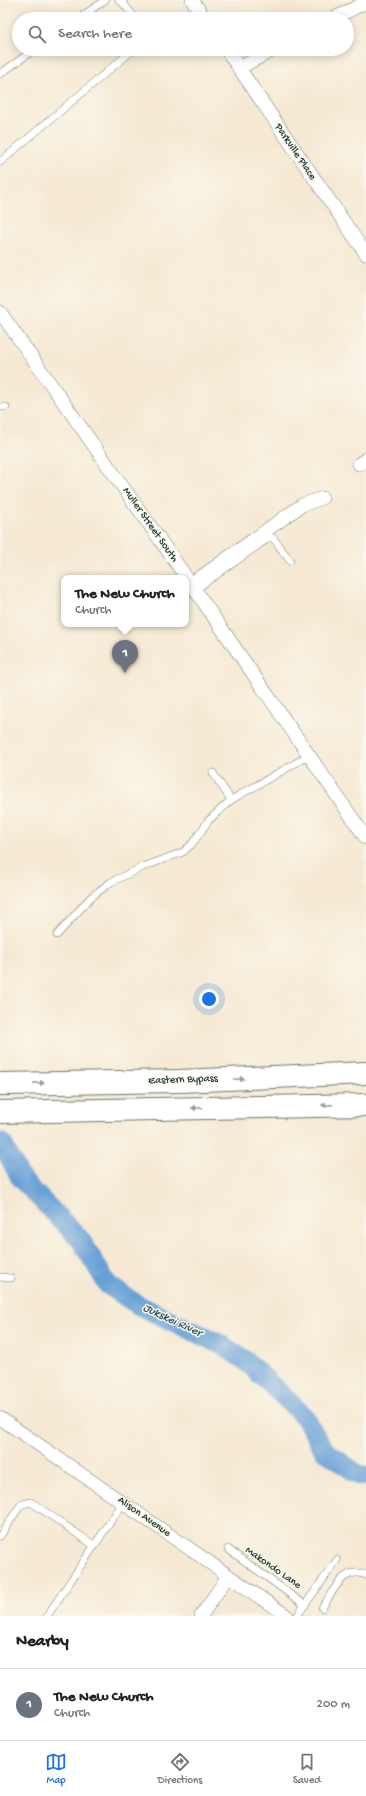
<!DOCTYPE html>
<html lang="en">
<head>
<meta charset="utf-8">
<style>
  :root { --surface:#fff; --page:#f6f6f6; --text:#222; --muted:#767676; --line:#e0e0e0; --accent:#1a73e8 }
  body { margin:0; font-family:"Gochi Hand",sans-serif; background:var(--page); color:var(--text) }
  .you { position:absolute; left:209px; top:999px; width:14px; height:14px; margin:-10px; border:3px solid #fff; border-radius:50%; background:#1a73e8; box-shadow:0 0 0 6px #1a73e833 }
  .badge { display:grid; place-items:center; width:26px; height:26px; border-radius:50%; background:var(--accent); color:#fff; font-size:13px; font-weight:700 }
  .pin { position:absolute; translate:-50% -33px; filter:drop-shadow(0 1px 2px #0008) }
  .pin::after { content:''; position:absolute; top:21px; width:14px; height:12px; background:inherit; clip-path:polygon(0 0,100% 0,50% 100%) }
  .popup { position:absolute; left:61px; top:575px; width:128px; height:52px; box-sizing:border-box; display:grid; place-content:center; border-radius:8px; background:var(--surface); filter:drop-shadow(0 1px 3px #0005); font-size:13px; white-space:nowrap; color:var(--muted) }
  .popup b { font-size:15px; color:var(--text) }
  .popup::after { content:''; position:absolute; left:50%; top:100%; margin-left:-8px; border:8px solid transparent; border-top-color:var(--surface) }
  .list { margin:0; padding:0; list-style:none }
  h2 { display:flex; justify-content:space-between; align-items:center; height:52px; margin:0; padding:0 16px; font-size:17px }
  h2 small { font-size:13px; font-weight:400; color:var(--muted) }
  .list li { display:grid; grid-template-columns:26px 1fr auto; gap:12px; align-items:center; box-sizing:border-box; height:72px; padding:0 16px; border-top:1px solid var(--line) }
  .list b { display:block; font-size:15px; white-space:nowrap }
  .list p { margin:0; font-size:13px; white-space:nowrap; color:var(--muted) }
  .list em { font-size:13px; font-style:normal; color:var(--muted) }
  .icon { flex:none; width:22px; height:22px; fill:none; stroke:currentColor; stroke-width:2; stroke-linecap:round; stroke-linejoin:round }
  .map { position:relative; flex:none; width:366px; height:1616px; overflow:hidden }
  .search { position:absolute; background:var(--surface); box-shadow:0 2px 10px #0003; left:12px; right:12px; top:12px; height:44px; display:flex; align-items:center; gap:10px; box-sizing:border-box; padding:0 14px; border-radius:22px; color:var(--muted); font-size:15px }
  .sheet { height:124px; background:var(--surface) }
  nav { display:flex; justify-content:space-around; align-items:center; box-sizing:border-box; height:56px; border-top:1px solid var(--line); background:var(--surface); font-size:11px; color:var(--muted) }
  nav a { display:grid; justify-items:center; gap:2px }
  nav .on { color:var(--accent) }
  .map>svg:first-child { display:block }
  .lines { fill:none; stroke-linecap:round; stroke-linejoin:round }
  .river { stroke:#67a0d6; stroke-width:20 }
  .service-casing { stroke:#6a796c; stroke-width:8 }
  .minor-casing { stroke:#6a796c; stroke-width:14 }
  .motorway-casing { stroke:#6a796c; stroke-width:24 }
  .service { stroke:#fff; stroke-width:7 }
  .minor { stroke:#fff; stroke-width:13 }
  .motorway { stroke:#fff; stroke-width:22 }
  .oneway { fill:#8f9e9a }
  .labels { text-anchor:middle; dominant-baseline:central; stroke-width:3; stroke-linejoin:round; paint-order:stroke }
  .street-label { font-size:11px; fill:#1f3d34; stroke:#fbf7ec }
  .water-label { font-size:12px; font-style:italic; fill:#355b65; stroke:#fbf7ec }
</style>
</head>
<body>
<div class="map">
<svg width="366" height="1616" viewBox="0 0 366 1616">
  <rect width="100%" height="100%" fill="#fbf7ec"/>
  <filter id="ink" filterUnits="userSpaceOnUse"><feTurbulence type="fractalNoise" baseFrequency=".025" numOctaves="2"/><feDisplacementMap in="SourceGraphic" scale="8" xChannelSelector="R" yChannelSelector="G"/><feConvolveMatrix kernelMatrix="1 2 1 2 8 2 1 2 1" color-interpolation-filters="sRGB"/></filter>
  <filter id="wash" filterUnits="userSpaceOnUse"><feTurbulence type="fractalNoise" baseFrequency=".012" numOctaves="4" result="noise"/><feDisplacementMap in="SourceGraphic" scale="16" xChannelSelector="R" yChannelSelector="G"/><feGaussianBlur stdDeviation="0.9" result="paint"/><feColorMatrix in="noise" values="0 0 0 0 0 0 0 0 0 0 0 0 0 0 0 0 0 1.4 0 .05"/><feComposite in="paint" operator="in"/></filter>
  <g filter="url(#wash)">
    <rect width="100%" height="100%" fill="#f5e9d3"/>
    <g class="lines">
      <path class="river" d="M2,1143L21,1179L80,1239L108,1285L138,1305L222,1345L246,1361L304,1416L324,1450L360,1476H366"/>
    </g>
  </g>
  <g filter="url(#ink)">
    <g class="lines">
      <defs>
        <g id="service">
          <path d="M119,0L123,3L136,19"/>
          <path d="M78,19L105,0"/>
          <path d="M0,74L35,49"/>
          <path d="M0,162L134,49"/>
          <path d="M0,407H6"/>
          <path d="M195,590L270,537L274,539L290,561"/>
          <path d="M213,773L231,800"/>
          <path d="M57,935L90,898L111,882L143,867L183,852L192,844L209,820L231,800L308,756"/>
          <path d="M0,1277L11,1278"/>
          <path d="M0,1536L20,1506L23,1504L31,1502L95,1546"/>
          <path d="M228,1549L305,1605"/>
          <path d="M322,1608C333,1592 343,1565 366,1575"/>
          <path d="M47,1616L123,1503"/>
          <path d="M297,1616L337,1560"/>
        </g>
        <g id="minor">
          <path d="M192,0L205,19"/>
          <path d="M333,19L366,2"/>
          <path d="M226,49L366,254"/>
          <path d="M239,68L275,49"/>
          <path d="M0,312L191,584L366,838"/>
          <path d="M359,464L366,459"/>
          <path d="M191,584L302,505L322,498"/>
          <path d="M0,1418L287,1616"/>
          <path d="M201,1616L228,1576"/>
        </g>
        <g id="motorway">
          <path d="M0,1084L179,1081L366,1073"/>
          <path d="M0,1112L366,1105"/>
        </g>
      </defs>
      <use href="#service" class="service-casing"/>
      <use href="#minor" class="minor-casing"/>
      <use href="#motorway" class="motorway-casing"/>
      <use href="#service" class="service"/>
      <use href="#minor" class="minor"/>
      <use href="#motorway" class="motorway"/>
    </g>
    <defs><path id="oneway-solid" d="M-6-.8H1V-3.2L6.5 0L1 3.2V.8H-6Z"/></defs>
    <g class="oneway">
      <use href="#oneway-solid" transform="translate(239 1079) rotate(-3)"/>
      <use href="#oneway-solid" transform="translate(39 1083) rotate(-1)"/>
      <use href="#oneway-solid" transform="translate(327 1105) rotate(179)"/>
      <use href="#oneway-solid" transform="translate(197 1108) rotate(179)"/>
    </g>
  </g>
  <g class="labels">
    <g class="street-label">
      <text transform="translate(295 152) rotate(56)">Parkville Place</text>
      <text transform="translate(150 525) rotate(55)">Muller Street South</text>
      <text transform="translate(183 1080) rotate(-2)">Eastern Bypass</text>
      <text transform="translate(144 1517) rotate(35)">Alison Avenue</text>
      <text transform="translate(273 1568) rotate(35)">Makondo Lane</text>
    </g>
    <g class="water-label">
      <text transform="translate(172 1321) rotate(25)">Jukskei River</text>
    </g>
  </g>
</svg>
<div class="you"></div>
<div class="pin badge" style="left:125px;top:673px;background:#6b7280">1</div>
<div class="popup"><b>The New Church</b>Church</div>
<div class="search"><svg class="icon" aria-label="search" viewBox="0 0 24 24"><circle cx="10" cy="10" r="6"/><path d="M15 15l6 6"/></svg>Search here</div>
</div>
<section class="sheet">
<h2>Nearby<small></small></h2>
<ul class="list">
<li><span class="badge" style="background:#6b7280">1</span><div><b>The New Church</b><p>Church</p></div><em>200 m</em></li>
</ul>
</section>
<nav>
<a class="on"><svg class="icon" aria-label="map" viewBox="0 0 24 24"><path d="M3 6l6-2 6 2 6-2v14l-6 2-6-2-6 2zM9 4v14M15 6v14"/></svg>Map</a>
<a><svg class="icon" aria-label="directions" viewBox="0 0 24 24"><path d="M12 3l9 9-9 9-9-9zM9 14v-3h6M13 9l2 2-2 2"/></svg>Directions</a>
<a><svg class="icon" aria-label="saved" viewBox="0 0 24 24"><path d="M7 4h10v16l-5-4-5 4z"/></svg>Saved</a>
</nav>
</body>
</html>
